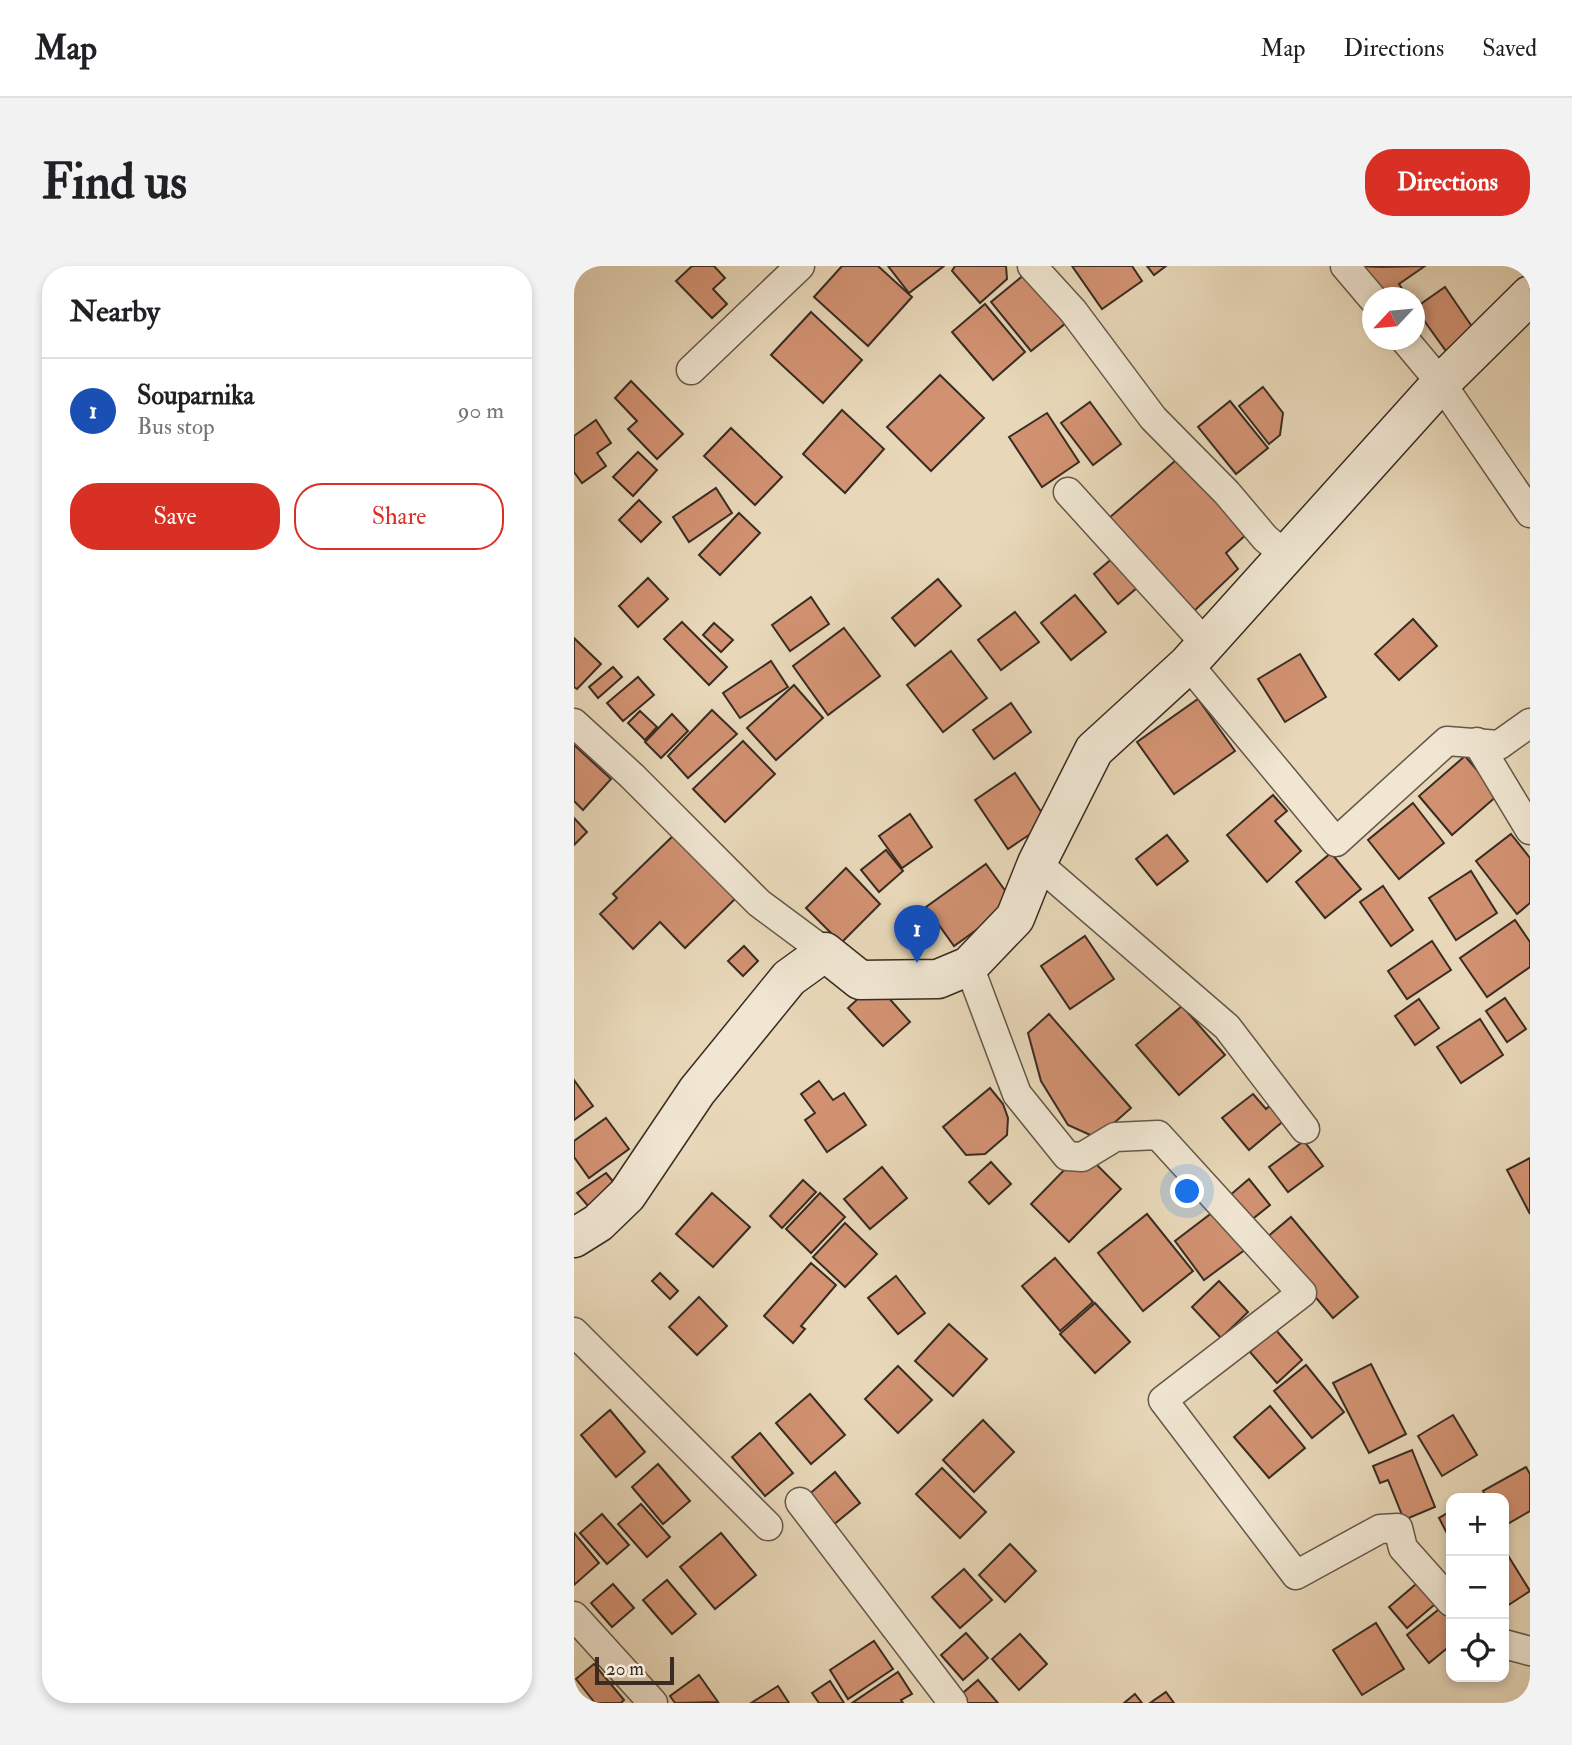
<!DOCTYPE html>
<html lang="en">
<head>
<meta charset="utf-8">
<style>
  :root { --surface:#fff; --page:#f2f2f2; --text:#202124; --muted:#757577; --line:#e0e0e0; --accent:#d93025 }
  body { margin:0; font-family:"IM FELL Double Pica",serif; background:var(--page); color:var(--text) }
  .controls { position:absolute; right:21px; bottom:21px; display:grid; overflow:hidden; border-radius:14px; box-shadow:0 4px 10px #0003 }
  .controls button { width:63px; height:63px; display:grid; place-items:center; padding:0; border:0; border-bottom:2px solid var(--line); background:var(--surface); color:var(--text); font:35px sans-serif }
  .compass { position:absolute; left:788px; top:21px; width:63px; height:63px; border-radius:50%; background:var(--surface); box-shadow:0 4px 10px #0003; rotate:244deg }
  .scale { position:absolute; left:21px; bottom:18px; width:79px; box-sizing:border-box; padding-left:7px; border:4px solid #392c23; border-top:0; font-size:19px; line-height:24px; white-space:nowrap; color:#392c23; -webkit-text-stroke:5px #f0e6d2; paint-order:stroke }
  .you { position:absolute; left:614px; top:926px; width:24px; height:24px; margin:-18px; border:5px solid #fff; border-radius:50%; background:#1a73e8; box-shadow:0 0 0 10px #1a73e833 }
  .badge { display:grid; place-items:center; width:46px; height:46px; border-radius:50%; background:var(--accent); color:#fff; font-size:23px; font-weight:700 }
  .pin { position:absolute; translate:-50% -58px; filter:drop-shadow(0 2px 4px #0008) }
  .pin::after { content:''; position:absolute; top:37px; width:24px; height:21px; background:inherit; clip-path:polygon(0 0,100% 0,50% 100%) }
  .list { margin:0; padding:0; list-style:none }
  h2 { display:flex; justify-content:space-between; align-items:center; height:91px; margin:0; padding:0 28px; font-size:30px }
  h2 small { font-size:23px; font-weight:400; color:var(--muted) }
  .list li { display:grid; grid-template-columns:46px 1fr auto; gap:21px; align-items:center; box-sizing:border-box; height:105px; padding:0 28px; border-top:2px solid var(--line) }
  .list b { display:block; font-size:26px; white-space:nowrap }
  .list p { margin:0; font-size:23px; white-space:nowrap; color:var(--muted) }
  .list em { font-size:23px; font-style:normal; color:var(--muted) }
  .actions { display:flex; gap:14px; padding:21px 28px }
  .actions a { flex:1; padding:16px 0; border:2px solid var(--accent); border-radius:28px; text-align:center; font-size:24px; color:var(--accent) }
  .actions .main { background:var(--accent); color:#fff }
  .icon { flex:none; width:38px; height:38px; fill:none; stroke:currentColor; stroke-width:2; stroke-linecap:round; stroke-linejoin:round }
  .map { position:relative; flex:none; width:956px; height:1437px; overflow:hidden; border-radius:28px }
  header { display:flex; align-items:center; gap:42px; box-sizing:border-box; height:98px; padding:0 35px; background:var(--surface); border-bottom:2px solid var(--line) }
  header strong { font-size:33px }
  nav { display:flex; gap:38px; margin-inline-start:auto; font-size:24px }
  .intro { display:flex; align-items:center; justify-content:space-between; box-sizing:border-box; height:168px; padding:0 42px }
  h1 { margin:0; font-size:49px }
  .button { padding:18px 32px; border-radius:28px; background:var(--accent); color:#fff; font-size:24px; font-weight:700 }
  main { display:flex; gap:42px; padding:0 42px }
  aside { flex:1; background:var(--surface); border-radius:28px; box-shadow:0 4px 10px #0003 }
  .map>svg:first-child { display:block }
  .building { fill:#d29272; stroke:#392c23; stroke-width:2 }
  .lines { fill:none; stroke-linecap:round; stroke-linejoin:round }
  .street-casing { stroke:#655748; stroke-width:31 }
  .secondary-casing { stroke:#392c23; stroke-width:41 }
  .street { stroke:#f0e6d2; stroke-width:28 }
  .secondary { stroke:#f0e6d2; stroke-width:38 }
</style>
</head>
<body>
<header>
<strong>Map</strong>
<nav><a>Map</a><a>Directions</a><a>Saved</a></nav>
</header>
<div class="intro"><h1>Find us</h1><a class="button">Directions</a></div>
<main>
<aside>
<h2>Nearby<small></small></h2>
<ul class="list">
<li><span class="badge" style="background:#1a4fb4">1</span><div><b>Souparnika</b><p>Bus stop</p></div><em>90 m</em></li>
</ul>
<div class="actions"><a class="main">Save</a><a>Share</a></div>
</aside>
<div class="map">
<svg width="956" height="1437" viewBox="0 0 956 1437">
  <rect width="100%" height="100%" fill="#e8d8b9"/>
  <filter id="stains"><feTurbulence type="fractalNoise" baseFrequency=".00286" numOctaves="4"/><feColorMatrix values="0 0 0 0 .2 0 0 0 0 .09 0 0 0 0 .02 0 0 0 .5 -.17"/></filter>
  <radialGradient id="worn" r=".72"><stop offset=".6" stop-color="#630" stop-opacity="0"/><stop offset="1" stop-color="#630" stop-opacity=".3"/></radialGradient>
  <g class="building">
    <path d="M118,0H140L151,12L139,23L153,38L138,52L102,15Z"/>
    <path d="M268,0H304L338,31L294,80L240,31Z"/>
    <path d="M314,0H370L335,27Z"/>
    <path d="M381,0H432L433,13L406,37L378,5Z"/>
    <path d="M498,0H558L568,15L528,43Z"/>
    <path d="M573,0H592L580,9Z"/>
    <path d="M783,0L808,1L851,0L825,18L834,32H804Z"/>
    <path d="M457,3L497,53L457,85L417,36Z"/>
    <path d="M871,21L901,65L872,85L841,42Z"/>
    <path d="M411,38L451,86L419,114L378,66Z"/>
    <path d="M237,46L288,94L249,137L197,89Z"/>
    <path d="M366,109L410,152L357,205L313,161Z"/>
    <path d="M57,115L109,168L83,193L54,163L63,155L41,132Z"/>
    <path d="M689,121L709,147L706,169L695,178L665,140Z"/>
    <path d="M656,135L694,182L662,208L624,161Z"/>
    <path d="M516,136L547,178L519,199L487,157Z"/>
    <path d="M268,144L310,183L271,227L229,188Z"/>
    <path d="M473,147L505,196L468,221L435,171Z"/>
    <path d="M22,154L37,177L23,187L32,200L8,217L0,206V170Z"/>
    <path d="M157,162L208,211L181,239L130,190Z"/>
    <path d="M64,186L83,204L59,230L39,211Z"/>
    <path d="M608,189L675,266L652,287L664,303L618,347L535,252Z"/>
    <path d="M142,222L158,247L115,276L99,251Z"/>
    <path d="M65,234L87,256L67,276L45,254Z"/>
    <path d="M165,247L186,267L146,309L125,289Z"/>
    <path d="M540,291L564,321L544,338L520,308Z"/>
    <path d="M74,312L94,333L64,361L45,340Z"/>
    <path d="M364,313L387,340L341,380L318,352Z"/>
    <path d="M501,329L532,366L497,394L467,357Z"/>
    <path d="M237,331L255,358L216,385L198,359Z"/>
    <path d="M441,346L465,376L427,404L404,374Z"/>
    <path d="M839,353L863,380L825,414L801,388Z"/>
    <path d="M108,356L153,401L135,419L90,373Z"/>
    <path d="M140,357L159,374L147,386L129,369Z"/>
    <path d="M270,362L306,410L254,449L219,400Z"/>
    <path d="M0,372L27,398L3,423L0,421Z"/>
    <path d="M377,385L413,432L369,466L333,419Z"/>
    <path d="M726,388L752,431L711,456L684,413Z"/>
    <path d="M197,395L214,421L166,452L149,427Z"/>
    <path d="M39,401L48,411L24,432L15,421Z"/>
    <path d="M64,411L80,429L49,455L33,437Z"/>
    <path d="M220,419L249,452L202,494L173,462Z"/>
    <path d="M624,433L661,485L600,528L563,476Z"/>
    <path d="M437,437L457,466L420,493L399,464Z"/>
    <path d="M138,444L163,468L114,512L94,490Z"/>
    <path d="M66,445L83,461L71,474L54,457Z"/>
    <path d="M98,448L114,465L87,492L71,476Z"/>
    <path d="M169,475L201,508L151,556L119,523Z"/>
    <path d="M0,479L37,513L9,544L0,535Z"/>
    <path d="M891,490L924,529L878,569L845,530Z"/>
    <path d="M441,507L474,556L434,583L401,534Z"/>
    <path d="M699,529L713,545L701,555L727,585L693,616L653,569Z"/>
    <path d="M839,537L870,577L825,613L794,574Z"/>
    <path d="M336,548L358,581L328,602L305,570Z"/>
    <path d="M0,552L13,566L0,579Z"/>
    <path d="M102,567L164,630L111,682L86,656L59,683L26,648L43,632L39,628Z"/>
    <path d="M937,568L956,592V637L943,648L902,595Z"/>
    <path d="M593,569L614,595L583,619L562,593Z"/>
    <path d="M312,584L329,605L305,626L287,604Z"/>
    <path d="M757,587L787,623L751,652L722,616Z"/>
    <path d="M412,598L440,637L380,680L352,641Z"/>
    <path d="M272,602L306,638L267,677L232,642Z"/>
    <path d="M897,605L923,647L882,674L855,632Z"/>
    <path d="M809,620L839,664L817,680L786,636Z"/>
    <path d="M941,654L956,676V701L913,731L886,692Z"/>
    <path d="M511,670L540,713L496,743L467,700Z"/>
    <path d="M858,675L877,704L833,733L814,705Z"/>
    <path d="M170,680L184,695L169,710L154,695Z"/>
    <path d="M306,722L336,756L309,780L274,742L289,728Z"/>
    <path d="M931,732L952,763L933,776L912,745Z"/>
    <path d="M845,733L865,762L841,779L821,750Z"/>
    <path d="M608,740L651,789L605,829L562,779Z"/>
    <path d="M475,748L557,842L523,872L494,859L467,815L454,767Z"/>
    <path d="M906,753L929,789L887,817L863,781Z"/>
    <path d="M0,814L19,840L0,854Z"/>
    <path d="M245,815L259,834L270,827L292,859L253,886L231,854L241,847L227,828Z"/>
    <path d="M416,822L429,838L434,852L433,869L411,888L392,889L369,861Z"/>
    <path d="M679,828L692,843L700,836L713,852L675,884L648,852Z"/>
    <path d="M32,852L55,883L15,912L0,891V875Z"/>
    <path d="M730,875L749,900L714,926L695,901Z"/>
    <path d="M956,892V948L933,904Z"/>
    <path d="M417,896L437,918L415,938L395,916Z"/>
    <path d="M497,897H521L547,923L495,976L457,938Z"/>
    <path d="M308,901L333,932L296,963L270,933Z"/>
    <path d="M32,907L43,920L14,940L3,927Z"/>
    <path d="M675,913L696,939L676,955L655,930Z"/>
    <path d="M229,914L242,926L208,962L196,950Z"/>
    <path d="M138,927L176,961L139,1001L102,968Z"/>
    <path d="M246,927L271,951L237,987L212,963Z"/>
    <path d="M643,943L672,983L630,1014L601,975Z"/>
    <path d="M573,948L619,1005L569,1045L524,987Z"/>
    <path d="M717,951L784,1031L759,1052L692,972Z"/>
    <path d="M271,957L303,988L271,1021L239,991Z"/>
    <path d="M481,992L519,1036L486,1065L448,1020Z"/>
    <path d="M237,997L262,1019L227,1060L231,1063L219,1077L190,1050Z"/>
    <path d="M86,1007L104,1025L96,1033L78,1015Z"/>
    <path d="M322,1010L351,1047L324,1068L294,1032Z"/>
    <path d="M645,1015L674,1046L647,1072L618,1041Z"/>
    <path d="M125,1031L153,1060L123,1089L95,1061Z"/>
    <path d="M521,1037L556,1076L521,1107L486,1068Z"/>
    <path d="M375,1058L413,1093L379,1130L341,1095Z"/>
    <path d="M701,1063L728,1094L703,1117L676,1086Z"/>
    <path d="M797,1098L832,1168L795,1187L759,1117Z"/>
    <path d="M732,1099L770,1146L738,1172L700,1125Z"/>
    <path d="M324,1100L358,1134L324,1167L291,1133Z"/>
    <path d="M236,1128L271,1169L237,1198L202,1157Z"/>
    <path d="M696,1140L731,1182L695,1212L660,1171Z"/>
    <path d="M36,1144L71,1186L42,1211L7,1169Z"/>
    <path d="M879,1149L903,1189L868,1210L844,1170Z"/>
    <path d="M409,1154L440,1186L400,1226L369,1194Z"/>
    <path d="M186,1167L219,1207L191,1230L158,1191Z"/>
    <path d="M838,1184L861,1241L830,1254L814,1214L806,1217L799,1200Z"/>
    <path d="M84,1198L116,1235L89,1258L58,1221Z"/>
    <path d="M952,1201L956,1208V1245L930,1260V1232H913L909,1225Z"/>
    <path d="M368,1202L412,1246L386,1272L342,1228Z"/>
    <path d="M261,1206L286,1237L258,1260L233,1230Z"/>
    <path d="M67,1238L96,1271L73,1291L44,1258Z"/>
    <path d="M877,1245V1275L865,1252Z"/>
    <path d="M28,1248L55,1279L33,1298L6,1267Z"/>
    <path d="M0,1267L25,1297L0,1319Z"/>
    <path d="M147,1267L182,1309L141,1343L106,1301Z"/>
    <path d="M436,1278L462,1305L431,1336L405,1309Z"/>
    <path d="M930,1283L956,1325L930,1342Z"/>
    <path d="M390,1303L418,1334L386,1362L358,1331Z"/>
    <path d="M848,1313L866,1334L833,1362L815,1341Z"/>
    <path d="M93,1314L122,1348L98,1368L69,1334Z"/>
    <path d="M39,1318L60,1342L38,1361L17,1337Z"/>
    <path d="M869,1340L877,1350V1379L855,1397L833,1369Z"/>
    <path d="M802,1357L830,1403L788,1429L759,1384Z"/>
    <path d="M392,1367L414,1392L389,1414L367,1389Z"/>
    <path d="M446,1368L473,1398L445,1424L418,1393Z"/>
    <path d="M300,1375L319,1403L274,1433L256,1404Z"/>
    <path d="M20,1398L50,1434L47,1437H21L2,1413Z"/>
    <path d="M324,1406L338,1428L327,1434L329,1437H278Z"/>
    <path d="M125,1409L144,1436L101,1437L96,1430Z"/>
    <path d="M404,1414L424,1437H387L383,1432Z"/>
    <path d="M256,1415L270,1437H245L238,1427Z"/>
    <path d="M204,1420L215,1437H177Z"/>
    <path d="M592,1426L600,1437H576Z"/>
    <path d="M561,1428L568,1437H550Z"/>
  </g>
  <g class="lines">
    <defs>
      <g id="street">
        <path d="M458,0L499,45L579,152L653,227L691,272L712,290"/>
        <path d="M771,0L799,33"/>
        <path d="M831,74L867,117L956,247"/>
        <path d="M117,104L226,0"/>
        <path d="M494,226L631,377"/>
        <path d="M614,398L762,576L873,475L925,479L956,457"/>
        <path d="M0,457L58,510L185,637L251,686"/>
        <path d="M903,476L956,564"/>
        <path d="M463,597L653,761L731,863"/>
        <path d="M395,700L443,828L493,890L508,891L541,871L584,869L728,1027L589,1134L722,1309L806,1263L824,1262L829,1282L877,1336"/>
        <path d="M0,1066L194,1260"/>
        <path d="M226,1236L379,1437"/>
        <path d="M0,1350L79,1437"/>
        <path d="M930,1378L956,1385"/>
      </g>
      <path id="secondary" d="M0,972L24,957L53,929L123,825L215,712L251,686L286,714L364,713L395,700L441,652L463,597L520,484L614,398L867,117L956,29"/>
    </defs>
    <use href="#street" class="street-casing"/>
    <use href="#secondary" class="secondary-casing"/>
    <use href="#street" class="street"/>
    <use href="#secondary" class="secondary"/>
  </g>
  <rect width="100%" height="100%" filter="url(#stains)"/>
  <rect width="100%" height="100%" fill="url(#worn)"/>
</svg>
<div class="controls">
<button>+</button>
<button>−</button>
<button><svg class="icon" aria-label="locate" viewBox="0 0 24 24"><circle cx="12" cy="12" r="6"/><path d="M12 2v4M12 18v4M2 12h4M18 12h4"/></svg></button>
</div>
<svg class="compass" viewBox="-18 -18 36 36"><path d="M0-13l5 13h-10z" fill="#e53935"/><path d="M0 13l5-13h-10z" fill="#757577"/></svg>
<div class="scale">20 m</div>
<div class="you"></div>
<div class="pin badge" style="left:343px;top:697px;background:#1a4fb4">1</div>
</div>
</main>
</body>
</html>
